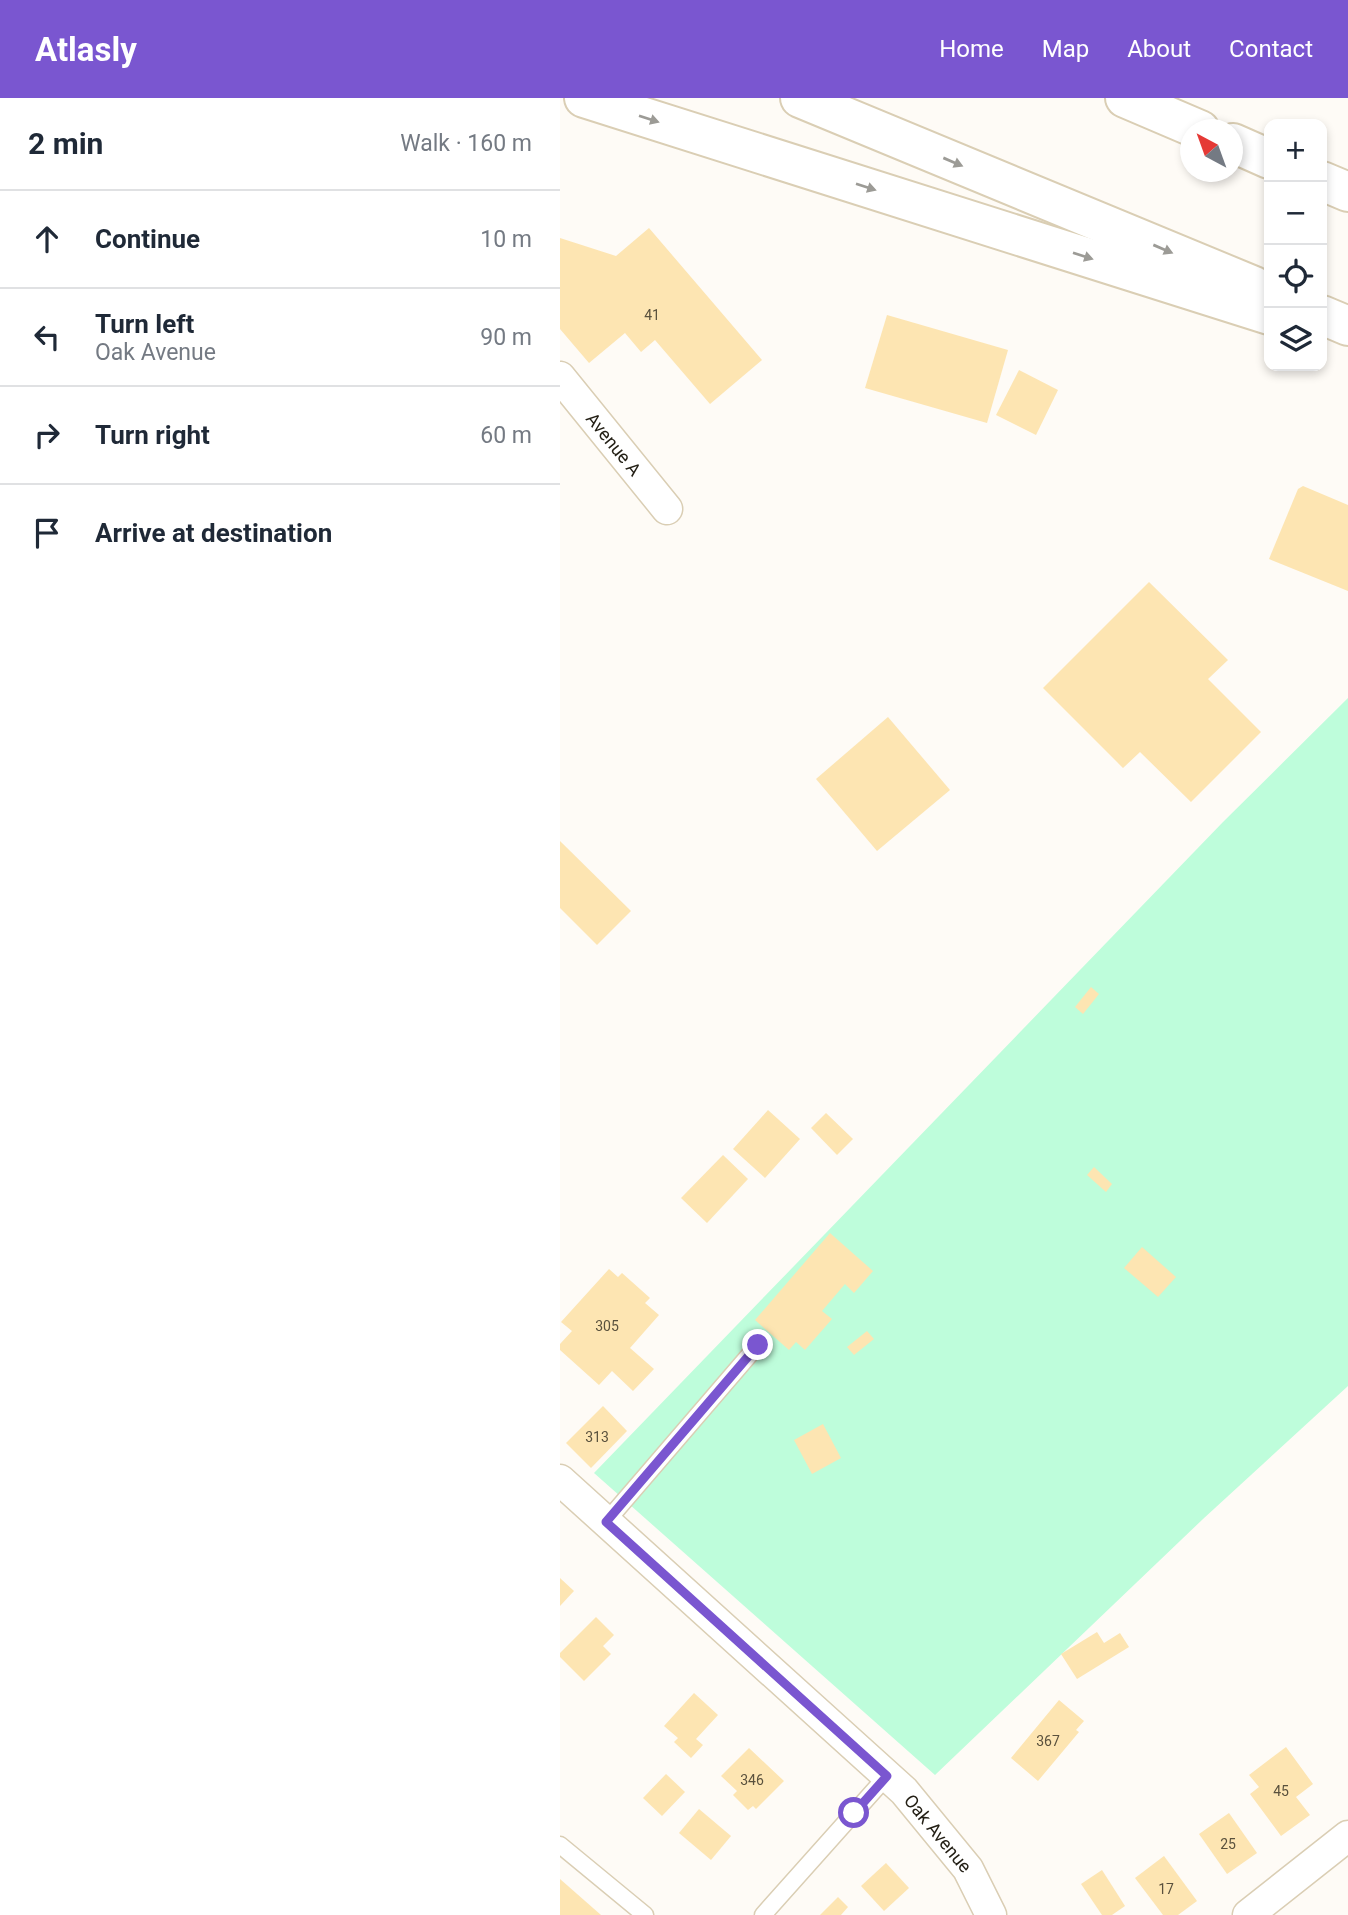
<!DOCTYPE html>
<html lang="en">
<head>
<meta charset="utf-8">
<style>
  :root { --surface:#fff; --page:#f2f2f3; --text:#1f2937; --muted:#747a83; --line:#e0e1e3; --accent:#7a56d0 }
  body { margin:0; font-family:Roboto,sans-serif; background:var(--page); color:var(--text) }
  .controls { position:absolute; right:21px; top:21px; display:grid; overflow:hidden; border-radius:14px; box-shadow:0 4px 10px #0003 }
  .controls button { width:63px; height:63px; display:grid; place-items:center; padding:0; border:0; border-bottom:2px solid var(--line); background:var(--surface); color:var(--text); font:35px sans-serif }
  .compass { position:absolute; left:620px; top:21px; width:63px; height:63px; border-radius:50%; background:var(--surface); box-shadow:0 4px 10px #0003; rotate:319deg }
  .stop { position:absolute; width:21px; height:21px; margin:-16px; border:5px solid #7a56d0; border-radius:50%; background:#fff }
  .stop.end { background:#7a56d0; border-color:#fff; box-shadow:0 2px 7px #0008 }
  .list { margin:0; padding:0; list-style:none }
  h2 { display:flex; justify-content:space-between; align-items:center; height:91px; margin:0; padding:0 28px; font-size:30px }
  h2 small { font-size:23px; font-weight:400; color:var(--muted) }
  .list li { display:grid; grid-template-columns:46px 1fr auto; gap:21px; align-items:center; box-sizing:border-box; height:98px; padding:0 28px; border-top:2px solid var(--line) }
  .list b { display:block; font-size:26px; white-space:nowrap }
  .list p { margin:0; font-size:23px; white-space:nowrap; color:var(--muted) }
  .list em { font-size:23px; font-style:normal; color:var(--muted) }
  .icon { flex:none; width:38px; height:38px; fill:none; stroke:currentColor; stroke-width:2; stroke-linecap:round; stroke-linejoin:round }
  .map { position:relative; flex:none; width:788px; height:1817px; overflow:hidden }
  header { display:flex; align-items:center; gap:42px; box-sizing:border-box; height:98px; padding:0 35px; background:var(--accent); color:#fff }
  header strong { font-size:33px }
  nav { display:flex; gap:38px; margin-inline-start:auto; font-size:24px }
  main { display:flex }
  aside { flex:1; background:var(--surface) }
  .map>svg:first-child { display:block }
  .green { fill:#befddb }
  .building { fill:#fde5b2 }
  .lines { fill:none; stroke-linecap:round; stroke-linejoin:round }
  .lane-casing { stroke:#daceb4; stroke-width:19 }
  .street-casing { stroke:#daceb4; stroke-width:33 }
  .highway-casing { stroke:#daceb4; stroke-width:42 }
  .lane { stroke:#fff; stroke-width:16 }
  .street { stroke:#fff; stroke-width:30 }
  .highway { stroke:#fff; stroke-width:38 }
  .oneway { fill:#9c9b96 }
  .route { stroke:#7a56d0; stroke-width:9 }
  .labels { text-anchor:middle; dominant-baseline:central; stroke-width:5; stroke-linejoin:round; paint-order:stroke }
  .number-label { font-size:14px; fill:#5a513d }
  .street-label { font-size:18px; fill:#242016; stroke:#fefbf6 }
</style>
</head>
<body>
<header>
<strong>Atlasly</strong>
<nav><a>Home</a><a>Map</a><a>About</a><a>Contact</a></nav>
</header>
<main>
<aside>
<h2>2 min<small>Walk · 160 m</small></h2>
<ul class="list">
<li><svg class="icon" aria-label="ahead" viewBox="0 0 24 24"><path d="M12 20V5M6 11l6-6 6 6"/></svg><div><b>Continue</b></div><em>10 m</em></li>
<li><svg class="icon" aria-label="left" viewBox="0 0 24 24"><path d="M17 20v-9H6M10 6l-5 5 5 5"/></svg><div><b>Turn left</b><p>Oak Avenue</p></div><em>90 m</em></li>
<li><svg class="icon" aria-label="right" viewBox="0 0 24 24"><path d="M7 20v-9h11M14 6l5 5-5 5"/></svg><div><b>Turn right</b></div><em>60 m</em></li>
<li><svg class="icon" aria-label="arrive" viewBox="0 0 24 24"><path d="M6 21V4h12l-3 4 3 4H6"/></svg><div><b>Arrive at destination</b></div></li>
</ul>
</aside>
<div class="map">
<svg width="788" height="1817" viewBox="0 0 788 1817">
  <rect width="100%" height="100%" fill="#fefbf6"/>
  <path class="green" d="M788,600V1288L643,1421L375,1677L34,1375L663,724Z"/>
  <g class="building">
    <path d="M89,130L202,262L150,306L95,242L81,254L65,235L29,265L0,231V140L56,158Z"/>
    <path d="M327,217L448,252L427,325L305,290Z"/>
    <path d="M459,272L498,292L476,337L436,317Z"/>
    <path d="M743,388L788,407V493L709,461L738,391Z"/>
    <path d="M589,484L668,562L648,581L701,634L631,704L580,654L563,670L483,590Z"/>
    <path d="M328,619L390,692L317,753L256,681Z"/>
    <path d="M0,743L71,813L37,847L0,810Z"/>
    <path d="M531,889L539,896L523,916L515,909Z"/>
    <path d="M208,1012L240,1041L205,1080L173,1051Z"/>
    <path d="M266,1015L293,1041L277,1057L251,1030Z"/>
    <path d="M163,1057L188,1081L147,1125L121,1100Z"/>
    <path d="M534,1069L552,1086L546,1094L527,1077Z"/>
    <path d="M270,1135L313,1173L294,1195L285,1186L262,1213L272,1221L245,1252L236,1244L229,1252L195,1222Z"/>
    <path d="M582,1149L616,1179L598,1199L564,1170Z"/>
    <path d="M49,1171L58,1179L62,1175L90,1200L85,1205L99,1217L70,1250L94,1271L73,1293L52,1273L39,1287L0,1252V1246L12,1233L1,1224Z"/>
    <path d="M307,1233L314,1241L294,1257L287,1249Z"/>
    <path d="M43,1308L67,1333L31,1370L6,1345Z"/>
    <path d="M263,1326L281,1360L252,1376L234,1342Z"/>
    <path d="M0,1480L14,1493L0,1508Z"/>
    <path d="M36,1519L54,1537L43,1548L51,1556L24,1583L0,1559V1555Z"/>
    <path d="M537,1534L544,1545L560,1535L569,1549L517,1581L501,1556Z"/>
    <path d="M134,1595L158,1617L136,1641L143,1647L131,1660L114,1644L118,1640L104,1628Z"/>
    <path d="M499,1602L524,1623L516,1632L519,1634L478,1683L451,1660Z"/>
    <path d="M726,1649L753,1686L736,1699L750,1717L721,1738L690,1696L699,1689L689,1677Z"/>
    <path d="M189,1650L224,1683L196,1711L193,1708L188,1712L173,1697L177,1693L161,1678Z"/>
    <path d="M106,1676L125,1694L102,1718L83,1700Z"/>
    <path d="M139,1711L171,1738L151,1762L119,1735Z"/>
    <path d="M669,1715L697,1755L667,1776L639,1736Z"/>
    <path d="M604,1758L637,1803L618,1817H603L575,1780Z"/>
    <path d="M326,1765L349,1790L324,1813L301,1788Z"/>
    <path d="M542,1772L565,1808L552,1817H542L521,1786Z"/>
    <path d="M0,1781L41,1817H0Z"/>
    <path d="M278,1799L288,1809L281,1817H260Z"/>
  </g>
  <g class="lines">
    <defs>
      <g id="lane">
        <path d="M46,1424L198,1247"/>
        <path d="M0,1747L85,1817"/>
        <path d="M203,1817L327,1678"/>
      </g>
      <g id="street">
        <path id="s1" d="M0,279L107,411"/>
        <path id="s2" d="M0,1382L344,1693L408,1771L431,1817"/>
        <path d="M688,1817L788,1738"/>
      </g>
      <g id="highway">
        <path d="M24,0L709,217"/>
        <path d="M240,0L694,188"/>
        <path d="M565,0L640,32"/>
        <path d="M673,45L709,61"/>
        <path d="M762,83L788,94"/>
        <path d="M762,217L788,228"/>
      </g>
    </defs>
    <use href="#lane" class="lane-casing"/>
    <use href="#street" class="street-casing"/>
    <use href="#highway" class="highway-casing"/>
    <use href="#lane" class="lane"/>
    <use href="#street" class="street"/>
    <use href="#highway" class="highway"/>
  </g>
  <defs><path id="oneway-solid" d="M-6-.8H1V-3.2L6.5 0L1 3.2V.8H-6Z" transform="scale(1.75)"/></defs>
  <g class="oneway">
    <use href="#oneway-solid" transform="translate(89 21) rotate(18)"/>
    <use href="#oneway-solid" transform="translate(393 64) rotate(23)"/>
    <use href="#oneway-solid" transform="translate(306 89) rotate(18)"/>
    <use href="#oneway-solid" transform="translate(603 151) rotate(23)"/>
    <use href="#oneway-solid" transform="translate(523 158) rotate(18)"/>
  </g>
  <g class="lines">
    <path class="route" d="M198,1247L46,1424L327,1678L294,1715"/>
  </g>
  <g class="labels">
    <g class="number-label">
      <text x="92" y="217">41</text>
      <text x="47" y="1228">305</text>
      <text x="37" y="1339">313</text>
      <text x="488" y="1643">367</text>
      <text x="192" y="1682">346</text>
      <text x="721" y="1693">45</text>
      <text x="668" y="1746">25</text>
      <text x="606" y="1791">17</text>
    </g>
    <g class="street-label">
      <text stroke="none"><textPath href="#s1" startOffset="86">Avenue A</textPath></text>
      <text stroke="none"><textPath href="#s2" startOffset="518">Oak Avenue</textPath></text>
    </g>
  </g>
</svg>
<div class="controls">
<button>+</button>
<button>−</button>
<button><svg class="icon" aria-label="locate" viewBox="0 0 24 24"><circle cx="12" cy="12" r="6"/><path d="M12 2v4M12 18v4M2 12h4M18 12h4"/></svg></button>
<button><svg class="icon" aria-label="layers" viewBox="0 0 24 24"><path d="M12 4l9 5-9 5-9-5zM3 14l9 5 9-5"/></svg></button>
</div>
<svg class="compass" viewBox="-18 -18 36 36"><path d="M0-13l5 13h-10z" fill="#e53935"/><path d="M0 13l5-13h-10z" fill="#747a83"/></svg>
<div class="stop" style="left:294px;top:1715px"></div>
<div class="stop end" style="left:198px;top:1247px"></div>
</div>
</main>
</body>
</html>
